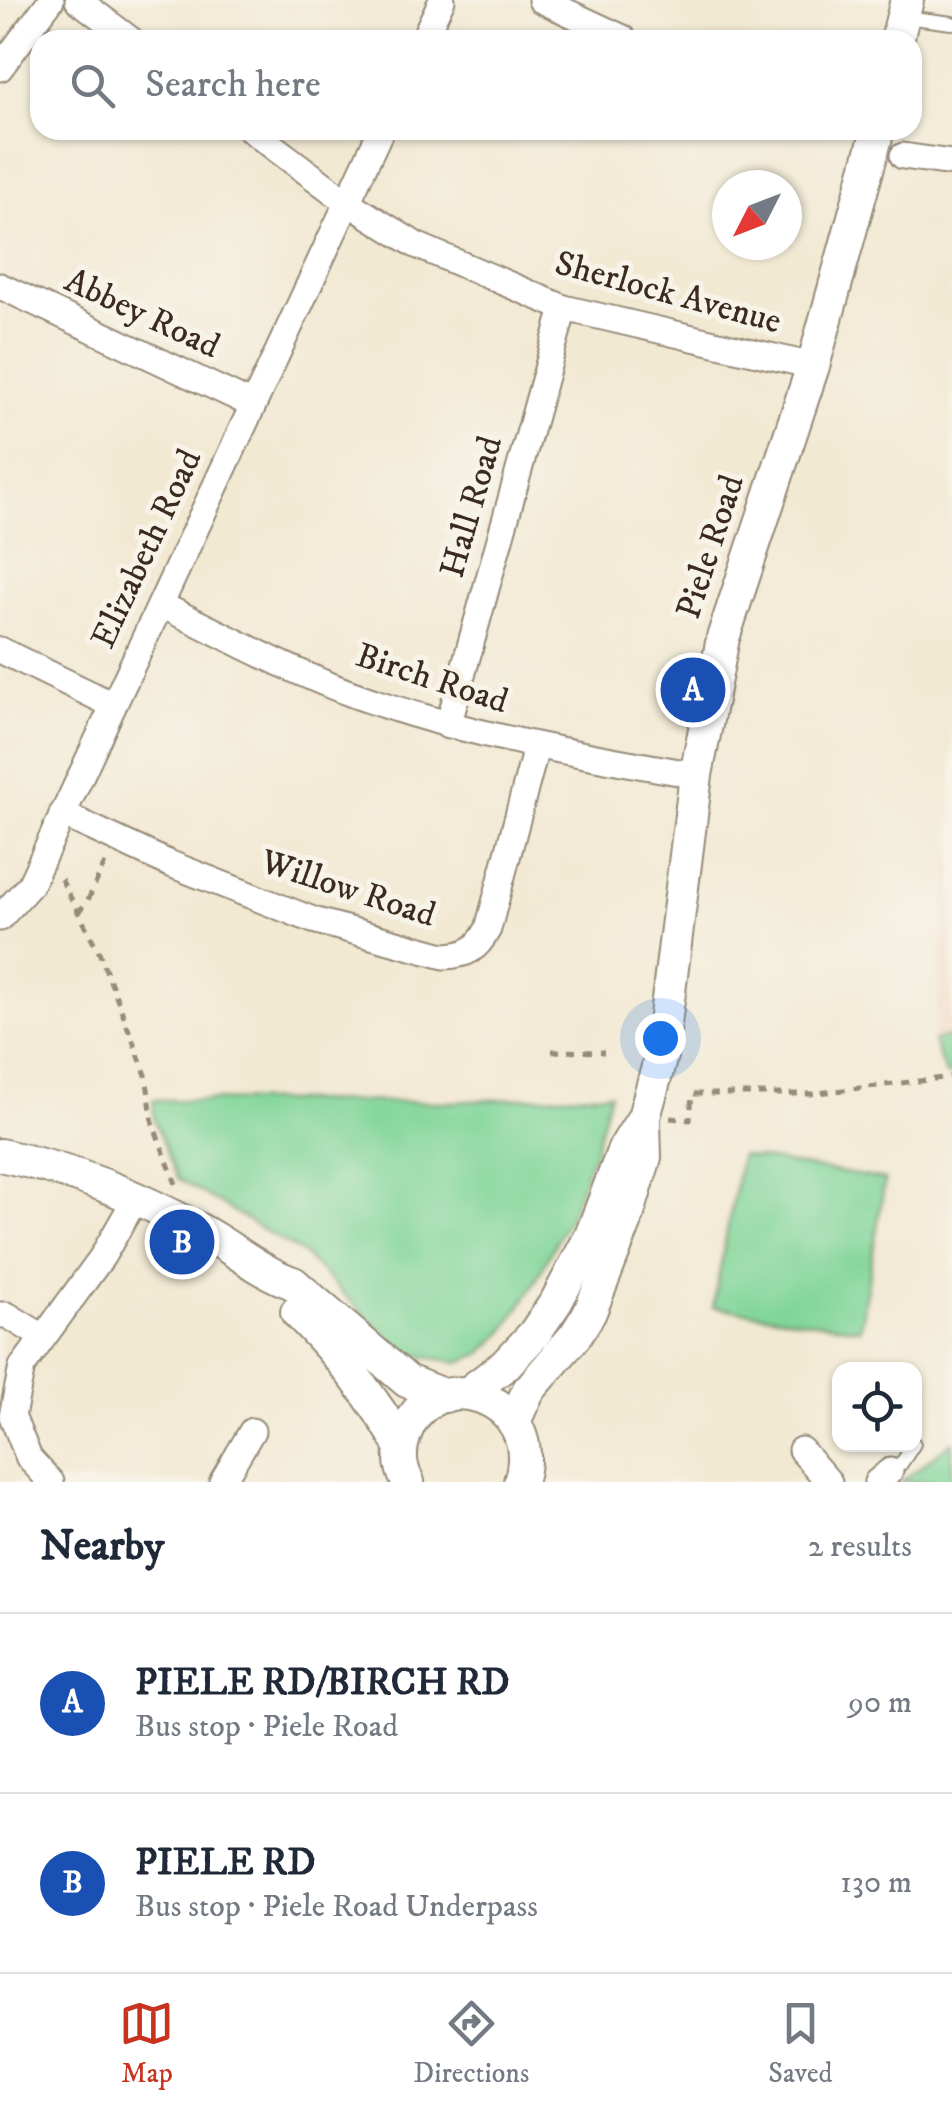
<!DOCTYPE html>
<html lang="en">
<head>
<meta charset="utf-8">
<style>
  :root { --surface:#fff; --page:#f6f6f7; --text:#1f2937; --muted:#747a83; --line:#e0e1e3; --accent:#c8321e }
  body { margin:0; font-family:"IM FELL DW Pica",serif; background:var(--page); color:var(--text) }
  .controls { position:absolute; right:30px; bottom:30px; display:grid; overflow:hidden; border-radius:20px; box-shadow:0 2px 8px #0004 }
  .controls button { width:90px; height:90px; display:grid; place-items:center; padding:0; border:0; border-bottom:2px solid var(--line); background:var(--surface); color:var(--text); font:50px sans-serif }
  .compass { position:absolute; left:712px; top:170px; width:90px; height:90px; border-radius:50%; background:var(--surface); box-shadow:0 2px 8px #0004; rotate:228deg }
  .you { position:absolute; left:660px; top:1038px; width:35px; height:35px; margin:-25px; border:8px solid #fff; border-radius:50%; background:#1a73e8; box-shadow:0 0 0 15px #1a73e833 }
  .badge { display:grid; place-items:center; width:65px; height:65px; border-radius:50%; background:var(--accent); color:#fff; font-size:32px; font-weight:700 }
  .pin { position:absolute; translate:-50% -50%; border:5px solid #fff; box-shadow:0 2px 10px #0006 }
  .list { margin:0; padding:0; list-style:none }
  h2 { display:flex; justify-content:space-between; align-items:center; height:130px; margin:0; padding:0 40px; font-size:42px }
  h2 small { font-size:32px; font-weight:400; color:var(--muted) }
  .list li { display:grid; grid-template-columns:65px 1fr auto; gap:30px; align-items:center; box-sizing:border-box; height:180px; padding:0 40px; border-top:2px solid var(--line) }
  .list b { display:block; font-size:38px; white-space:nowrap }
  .list p { margin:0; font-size:32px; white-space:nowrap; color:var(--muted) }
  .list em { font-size:32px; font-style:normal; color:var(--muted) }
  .icon { flex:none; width:55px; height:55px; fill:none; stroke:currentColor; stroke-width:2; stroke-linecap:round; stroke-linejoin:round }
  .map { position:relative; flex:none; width:952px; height:1482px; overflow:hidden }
  .search { position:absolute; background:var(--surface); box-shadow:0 2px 8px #0004; left:30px; right:30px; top:30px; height:110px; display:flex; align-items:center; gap:25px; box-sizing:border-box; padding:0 35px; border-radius:30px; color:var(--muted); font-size:38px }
  .sheet { height:490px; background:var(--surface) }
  nav { display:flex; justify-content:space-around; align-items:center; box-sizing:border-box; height:140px; border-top:2px solid var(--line); background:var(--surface); font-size:28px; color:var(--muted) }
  nav a { display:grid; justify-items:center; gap:5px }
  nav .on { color:var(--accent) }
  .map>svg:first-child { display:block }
  .built { fill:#f1d5bd }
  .green { fill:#80d599; stroke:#5e805c; stroke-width:2.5 }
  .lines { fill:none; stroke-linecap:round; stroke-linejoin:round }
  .service-casing { stroke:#968a78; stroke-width:16 }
  .minor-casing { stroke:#968a78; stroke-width:29 }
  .tertiary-casing { stroke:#968a78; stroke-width:36 }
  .path { stroke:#968a78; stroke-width:5; stroke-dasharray:8 8; stroke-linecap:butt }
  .service { stroke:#fff; stroke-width:12 }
  .minor { stroke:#fff; stroke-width:25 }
  .tertiary { stroke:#fff; stroke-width:32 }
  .labels { text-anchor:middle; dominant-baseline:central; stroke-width:10; stroke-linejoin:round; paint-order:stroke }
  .street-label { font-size:35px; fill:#3b2a1e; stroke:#f7f3e8 }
</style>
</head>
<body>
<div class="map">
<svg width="952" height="1482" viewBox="0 0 952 1482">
  <rect width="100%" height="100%" fill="#f7f3e8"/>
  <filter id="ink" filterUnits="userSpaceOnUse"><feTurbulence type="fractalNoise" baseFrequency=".01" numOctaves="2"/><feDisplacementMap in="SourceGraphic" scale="20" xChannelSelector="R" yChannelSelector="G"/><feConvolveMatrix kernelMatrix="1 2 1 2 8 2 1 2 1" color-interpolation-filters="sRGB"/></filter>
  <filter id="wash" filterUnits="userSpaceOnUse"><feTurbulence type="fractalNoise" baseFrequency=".0048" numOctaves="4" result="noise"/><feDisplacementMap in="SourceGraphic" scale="40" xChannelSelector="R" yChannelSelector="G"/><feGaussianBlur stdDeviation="2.25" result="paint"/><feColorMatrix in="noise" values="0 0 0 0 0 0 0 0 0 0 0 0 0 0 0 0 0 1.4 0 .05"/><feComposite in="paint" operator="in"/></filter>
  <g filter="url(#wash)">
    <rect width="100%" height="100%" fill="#f2e9d3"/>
    <path class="built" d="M952,840V1036L933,1041Z"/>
    <g class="green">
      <path d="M952,1036V1074L946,1075L933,1041Z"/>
      <path d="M610,1093L595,1149L569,1217L533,1286L504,1332L481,1354L459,1362L405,1354L302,1253L177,1178L154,1119L153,1100L454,1102Z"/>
      <path d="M741,1155L885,1180L860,1329L713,1307Z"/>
      <path d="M952,1442V1482H901Z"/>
    </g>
  </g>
  <g filter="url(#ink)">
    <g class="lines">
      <defs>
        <g id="service">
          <path d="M905,17L952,23"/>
          <path d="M890,1471L901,1464L914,1444"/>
        </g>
        <g id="minor">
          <path d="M78,0L131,40"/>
          <path d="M541,0L623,38"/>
          <path d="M423,40L442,0"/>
          <path d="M0,68L51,0"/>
          <path d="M251,130L347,202L416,245L564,308L813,366"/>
          <path d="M903,156L952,163"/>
          <path d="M0,286L253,405"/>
          <path d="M161,605C222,634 291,672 355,695C466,735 580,755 696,775"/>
          <path d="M0,650L113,705"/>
          <path d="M448,726L564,308"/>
          <path d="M62,814L168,863L313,920L444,956C467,955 477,950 488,929L536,748"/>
          <path d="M0,918L30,885L381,130"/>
          <path d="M0,1315H7L43,1337"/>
          <path d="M801,1450L829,1482"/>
          <path d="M51,1482L29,1458L12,1416L22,1367L102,1257L137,1196"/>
          <path d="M222,1482L252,1431"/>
          <path d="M877,1482L890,1471"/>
        </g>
        <g id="tertiary">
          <path d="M897,40L907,0"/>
          <path d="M0,1155C76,1171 133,1194 200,1230C232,1247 260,1272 293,1283L407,1381L445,1396"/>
          <path d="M297,1312C338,1353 372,1395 401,1446"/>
          <path d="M468,1393L505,1365L534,1334L556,1302L591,1236L624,1149L644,1117L661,1056L696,775L723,638L813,366L878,130"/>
          <path d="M515,1420L528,1391L575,1336L590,1312L625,1223L645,1157L644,1122"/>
          <path d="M408,1482C400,1468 399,1452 404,1437C429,1357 547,1396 520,1482"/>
        </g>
      </defs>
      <use href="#service" class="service-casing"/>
      <use href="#minor" class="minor-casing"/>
      <use href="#tertiary" class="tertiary-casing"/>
      <g class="path">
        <path d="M61,879L99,952L146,1075L153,1124L176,1184"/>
        <path d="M78,912L87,902L105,863"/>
        <path d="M552,1051L604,1052"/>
        <path d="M670,1118L690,1120L692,1094H810L952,1077"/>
      </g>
      <use href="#service" class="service"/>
      <use href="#minor" class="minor"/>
      <use href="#tertiary" class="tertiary"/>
    </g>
  </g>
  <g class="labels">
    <g class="street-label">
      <text transform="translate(668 293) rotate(15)">Sherlock Avenue</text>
      <text transform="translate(142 314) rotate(25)">Abbey Road</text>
      <text transform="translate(472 507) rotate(-74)">Hall Road</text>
      <text transform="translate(711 547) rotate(-72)">Piele Road</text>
      <text transform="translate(147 549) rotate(-65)">Elizabeth Road</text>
      <text transform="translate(432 679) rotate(18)">Birch Road</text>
      <text transform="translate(348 889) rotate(18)">Willow Road</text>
    </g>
  </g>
</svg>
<div class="controls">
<button><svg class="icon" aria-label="locate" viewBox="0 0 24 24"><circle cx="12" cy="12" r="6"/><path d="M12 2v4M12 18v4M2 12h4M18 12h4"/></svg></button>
</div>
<svg class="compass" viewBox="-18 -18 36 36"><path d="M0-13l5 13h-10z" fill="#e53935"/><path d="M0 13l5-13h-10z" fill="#747a83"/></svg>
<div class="you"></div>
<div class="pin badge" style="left:693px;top:690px;background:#1a4fb4">A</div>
<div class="pin badge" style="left:182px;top:1242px;background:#1a4fb4">B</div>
<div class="search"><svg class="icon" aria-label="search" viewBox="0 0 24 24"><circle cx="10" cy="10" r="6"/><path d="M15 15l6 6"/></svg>Search here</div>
</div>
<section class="sheet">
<h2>Nearby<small>2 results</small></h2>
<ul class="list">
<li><span class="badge" style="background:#1a4fb4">A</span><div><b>PIELE RD/BIRCH RD</b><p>Bus stop · Piele Road</p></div><em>90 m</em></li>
<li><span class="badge" style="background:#1a4fb4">B</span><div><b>PIELE RD</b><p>Bus stop · Piele Road Underpass</p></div><em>130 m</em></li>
</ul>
</section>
<nav>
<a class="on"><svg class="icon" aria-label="map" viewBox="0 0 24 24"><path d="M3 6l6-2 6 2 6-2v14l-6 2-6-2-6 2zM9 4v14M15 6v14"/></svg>Map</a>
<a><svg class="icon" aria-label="directions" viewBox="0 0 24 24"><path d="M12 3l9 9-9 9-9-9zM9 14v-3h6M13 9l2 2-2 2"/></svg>Directions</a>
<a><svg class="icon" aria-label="saved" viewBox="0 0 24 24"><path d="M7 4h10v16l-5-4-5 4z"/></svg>Saved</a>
</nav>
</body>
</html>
